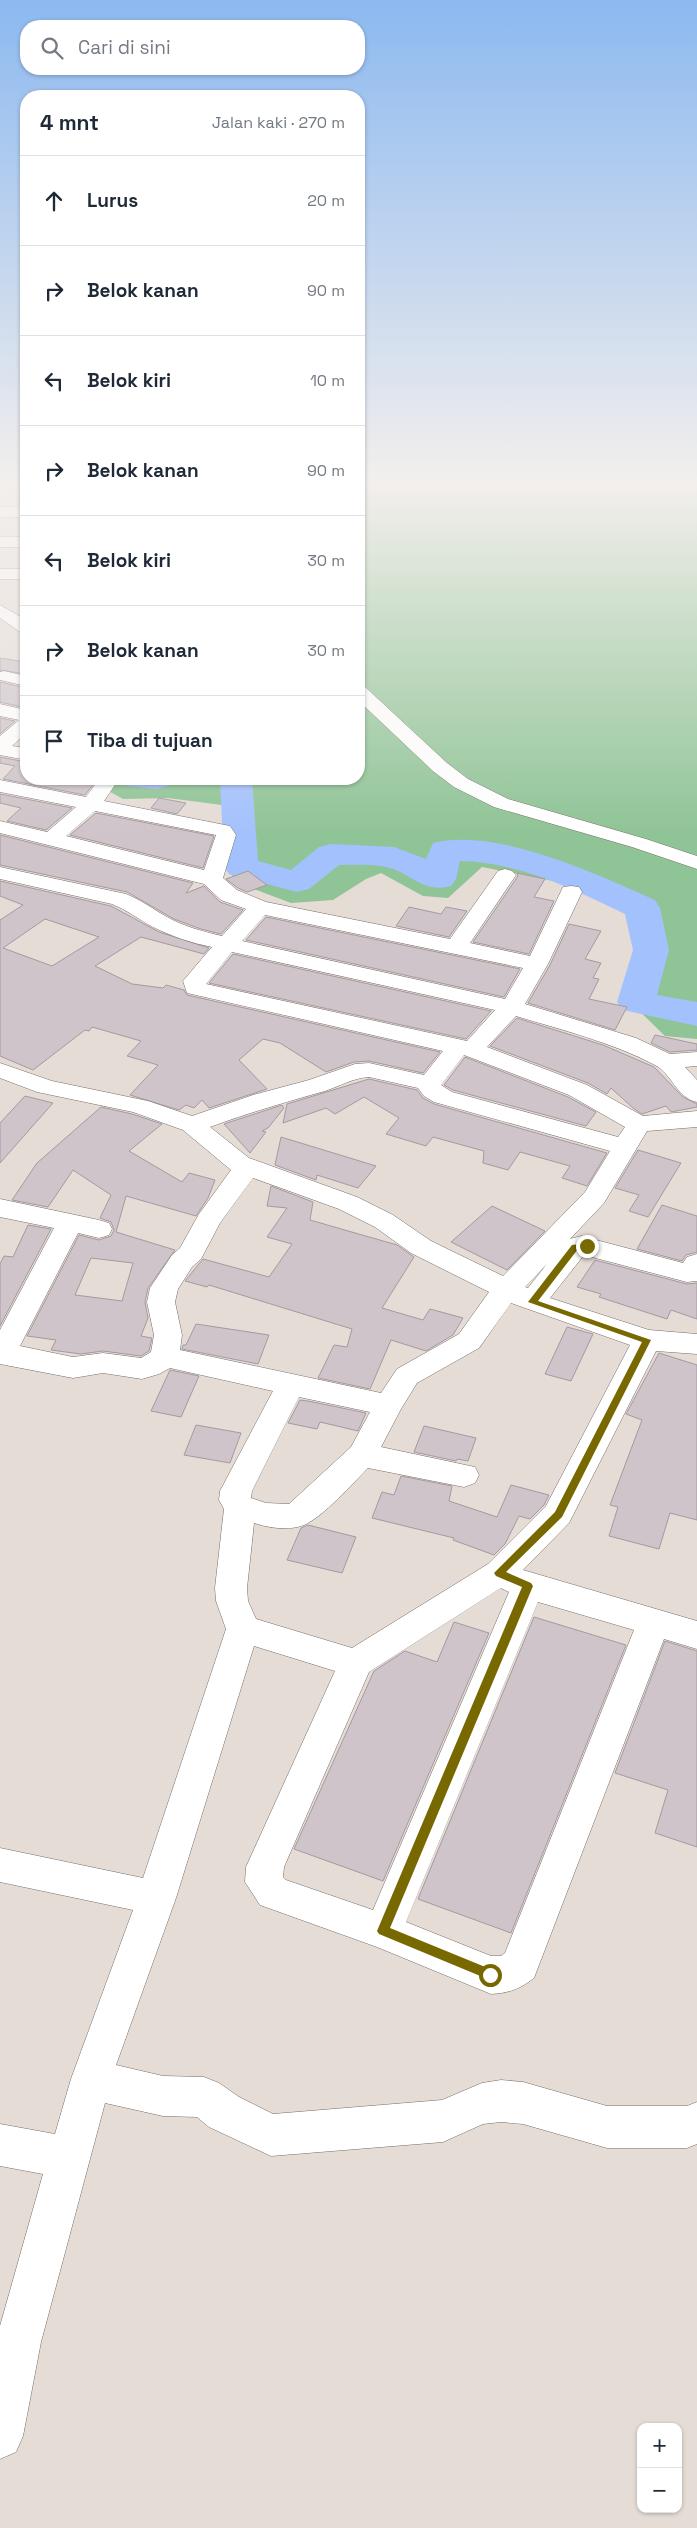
<!DOCTYPE html>
<html lang="id">
<head>
<meta charset="utf-8">
<style>
  :root { --surface:#fff; --page:#f6f6f7; --text:#1f2937; --muted:#747a83; --line:#e0e1e3 }
  body { margin:0; font-family:"Space Grotesk",sans-serif; background:var(--page); color:var(--text) }
  .controls { position:absolute; right:15px; bottom:15px; display:grid; overflow:hidden; border-radius:10px; box-shadow:0 1px 4px #0004 }
  .controls button { width:45px; height:45px; display:grid; place-items:center; padding:0; border:0; border-bottom:1px solid var(--line); background:var(--surface); color:var(--text); font:25px sans-serif }
  .stop { position:absolute; width:15px; height:15px; margin:-11px; border:4px solid #776900; border-radius:50%; background:#fff }
  .stop.end { background:#776900; border-color:#fff; box-shadow:0 1px 5px #0008 }
  .list { margin:0; padding:0; list-style:none }
  h2 { display:flex; justify-content:space-between; align-items:center; height:65px; margin:0; padding:0 20px; font-size:21px }
  h2 small { font-size:16px; font-weight:400; color:var(--muted) }
  .list li { display:grid; grid-template-columns:32px 1fr auto; gap:15px; align-items:center; box-sizing:border-box; height:90px; padding:0 20px; border-top:1px solid var(--line) }
  .list b { display:block; font-size:19px; white-space:nowrap }
  .list em { font-size:16px; font-style:normal; color:var(--muted) }
  .icon { flex:none; width:28px; height:28px; fill:none; stroke:currentColor; stroke-width:2; stroke-linecap:round; stroke-linejoin:round }
  .map { position:relative; flex:none; width:697px; height:2528px; overflow:hidden }
  .search { position:absolute; background:var(--surface); box-shadow:0 1px 4px #0004; left:20px; top:20px; width:345px; height:55px; display:flex; align-items:center; gap:12px; box-sizing:border-box; padding:0 18px; border-radius:20px; color:var(--muted); font-size:19px }
  .panel { position:absolute; background:var(--surface); box-shadow:0 1px 4px #0004; left:20px; top:90px; width:345px; height:695px; border-radius:20px }
  .map>svg:first-child { display:block }
  .green { fill:#8fc496 }
  .lines { fill:none; stroke-linecap:round; stroke-linejoin:round }
  .river { fill:#a3c1fd; fill-rule:evenodd }
  .building { fill:#cec4c9; stroke:#a49a9f; fill-rule:evenodd }
  .minor-casing { stroke:#766e68; stroke-width:1 }
  .minor { fill:#fff; fill-rule:evenodd }
  .route { fill:#776900 }
</style>
</head>
<body>
<div class="map">
<svg width="697" height="2528" viewBox="0 0 697 2528">
  <rect width="100%" height="100%" fill="#e5dcd6"/>
  <path class="green" d="M359,480H697V1039L665,1036L626,998L636,962L635,915L564,883L482,867L448,898L423,896L381,873L366,879L333,900L291,903L249,887L229,873L237,807L168,798L123,799L107,790L112,779H359Z"/>
  <g class="lines">
    <g class="river">
      <path d="M122,779H173L168,786L157,789L127,786Z"/>
      <path d="M220,779H252L258,861L291,870L319,847L331,844L394,847L426,859L433,843C496,827 597,874 655,900L660,908L669,950L657,995L697,1002V1026L623,1010L617,1002L633,950L625,914C573,889 519,862 460,861L456,879L451,886C422,894 411,872 386,867C371,864 354,865 339,865L309,889L297,892L229,874L224,867Z"/>
    </g>
  </g>
  <g class="building">
    <path d="M0,658L26,662V674L0,670Z"/>
    <path d="M0,682L26,688V708L0,702Z"/>
    <path d="M0,718L15,721L0,734Z"/>
    <path d="M0,757L26,762V779H78L95,782L85,795L3,779L15,766L0,763Z"/>
    <path d="M0,794L72,808L46,830L7,821L21,808L0,803Z"/>
    <path d="M159,798L186,803L177,814L151,808Z"/>
    <path d="M96,813L214,836L203,868L70,835Z"/>
    <path d="M0,835L193,883L186,893L204,886L220,902L243,910L221,934L201,929L174,919L127,892L0,865Z"/>
    <path d="M248,871L267,885L247,892L238,888L226,879Z"/>
    <path d="M517,873L545,879L534,897L554,901L529,954L473,942L518,876Z"/>
    <path d="M0,881L111,906L159,932L209,948L204,954L141,937L95,966L132,984L163,988L166,985L184,990L187,995L440,1052L423,1073L369,1061L354,1062L326,1072L280,1043L263,1039L239,1060L267,1089L209,1108L202,1100L194,1108L186,1105L179,1110L130,1095L158,1065L127,1056L141,1041L92,1027L89,1031L85,1030L33,1070L0,1056V920L23,905L0,896ZM45,919L99,937L52,966L3,948Z"/>
    <path d="M409,907L441,914L446,907L467,911L449,937L396,926Z"/>
    <path d="M266,917L520,969L504,997L246,940Z"/>
    <path d="M569,924L601,931L585,959L601,963L593,978L599,979L589,999L627,1007L615,1030L528,1003L550,965Z"/>
    <path d="M233,954L491,1011L466,1039L209,983Z"/>
    <path d="M517,1018L603,1045L654,1067L683,1097L697,1104V1107L671,1112L666,1106L642,1114L633,1108L611,1088L607,1094L588,1083L490,1046Z"/>
    <path d="M655,1035L697,1044V1050L670,1052L651,1043Z"/>
    <path d="M465,1057L568,1097L596,1112L586,1126L453,1090L444,1085Z"/>
    <path d="M369,1079L417,1090L423,1098L434,1104L607,1153L587,1186L562,1178L570,1166L520,1152L508,1170L483,1163L484,1151L433,1137L426,1146L386,1134L399,1118L364,1097L335,1114L326,1108L283,1123L287,1104Z"/>
    <path d="M25,1096L53,1103L0,1163V1123Z"/>
    <path d="M282,1105L284,1108L268,1128L262,1131L266,1132L250,1153L224,1124Z"/>
    <path d="M101,1107L132,1114L162,1124L129,1151L182,1182L189,1173L215,1180L208,1198L196,1216L126,1196L116,1232L175,1250L148,1288L145,1302L148,1318L141,1336L152,1338L149,1351L141,1356L103,1351L81,1354L51,1350L56,1340L27,1336L79,1235L99,1240L111,1236L114,1230L111,1222L100,1218L111,1195L73,1170L48,1207L12,1200L37,1163ZM91,1258L133,1263L122,1301L75,1295Z"/>
    <path d="M281,1137L376,1166L358,1188L317,1175L316,1180L275,1165Z"/>
    <path d="M638,1150L681,1163L648,1217L629,1211L639,1195L615,1188Z"/>
    <path d="M271,1186L313,1202L310,1220L397,1245L414,1257L382,1308L423,1320L430,1309L463,1318L453,1335L426,1351L391,1340L370,1389L318,1378L334,1345L347,1347L352,1329L209,1285L207,1287L185,1281L203,1259L269,1277L292,1244L267,1237L287,1208L267,1206Z"/>
    <path d="M662,1205L697,1216V1252L686,1255L682,1261L637,1249Z"/>
    <path d="M492,1206L545,1231L507,1270L451,1242Z"/>
    <path d="M28,1225L51,1229L0,1326V1264L4,1256L13,1257Z"/>
    <path d="M595,1260L687,1284L697,1283V1319L671,1310L667,1319L599,1297L601,1294L577,1287Z"/>
    <path d="M196,1324L269,1335L258,1364L182,1349L183,1345H186Z"/>
    <path d="M567,1327L593,1334L571,1381L545,1374Z"/>
    <path d="M659,1353L697,1365V1520L670,1513L659,1549L609,1536L618,1507L610,1505L642,1420L626,1414Z"/>
    <path d="M170,1370L199,1376L181,1417L151,1411Z"/>
    <path d="M300,1400L308,1401L366,1413L358,1431L320,1422L317,1429L288,1423Z"/>
    <path d="M196,1425L241,1433L230,1463L184,1455Z"/>
    <path d="M424,1426L476,1438L468,1461L457,1459L456,1461L414,1452Z"/>
    <path d="M401,1476L452,1486L449,1501L497,1517L511,1485L549,1495L544,1505L530,1519L519,1516L505,1544L494,1555L453,1540L454,1538L372,1518L382,1492L394,1495Z"/>
    <path d="M308,1525L356,1537L342,1573L287,1560L301,1528Z"/>
    <path d="M534,1617L626,1645L511,1933L418,1899Z"/>
    <path d="M454,1622L489,1633L383,1881L294,1849L374,1671L405,1651L437,1662Z"/>
    <path d="M665,1641L697,1651V1847L655,1833L668,1790L615,1773Z"/>
  </g>
  <g class="lines">
    <defs>
      <g id="minor">
        <rect x="0" y="481" width="26" height="8"/>
        <rect x="0" y="507" width="26" height="10"/>
        <rect x="0" y="537" width="26" height="10"/>
        <rect x="0" y="569" width="26" height="10"/>
        <path d="M0,605L26,620V633L20,632L0,618Z"/>
        <path d="M4,671L26,676V686L0,680V672Z"/>
        <path d="M359,686L365,687L447,763L468,779L508,799L646,839L697,856V869L632,847L494,807L454,787L433,771L359,701Z"/>
        <path d="M0,704L26,710V733L12,746L26,748V760L0,755V736L19,720L0,716Z"/>
        <path d="M99,779H119L104,801L230,826L236,835L223,878L237,890L266,902L450,939L498,871L505,869L512,871L516,875L470,943L530,956L563,887L571,886L579,887L582,892L548,964L525,1004L636,1038L670,1054L697,1052V1066L685,1067L697,1080V1102C677,1098 672,1074 655,1065C611,1042 562,1030 516,1016L487,1047L587,1085L643,1116L697,1111V1127L647,1131L604,1203L570,1239L581,1236L683,1263L687,1257L697,1254V1281L687,1282L584,1255L550,1298L649,1330L697,1334V1354L656,1351L569,1523L523,1570L697,1621V1649L664,1639L534,1978C520,1989 509,1993 491,1994L377,1947L260,1905L245,1882L246,1867L335,1671L254,1646L176,1898L116,2065L163,2076L204,2077L219,2083L239,2097L273,2114L442,2100L482,2083L501,2080L523,2082L607,2106H687L697,2102V2144L687,2148H607L523,2124L501,2122L483,2124L443,2142L271,2156L209,2127L197,2117L163,2116L105,2103L41,2342L23,2436L16,2452L0,2459V2326L43,2174L0,2166V2124L55,2134L71,2079L133,1910L0,1882V1848L143,1878L226,1629L216,1601L215,1588L224,1509L219,1500L220,1491L273,1391L170,1368L159,1374L142,1379L103,1373L73,1378L0,1364V1330L54,1228L0,1217V1199L99,1220L109,1223L112,1229L109,1235L99,1238L78,1233L20,1346L73,1357L103,1353L141,1358L151,1352L154,1335L147,1302L150,1288L172,1255L180,1248L199,1214L231,1170L183,1130L133,1112L37,1092L0,1078V1063L52,1081L148,1101L192,1116L253,1095L309,1080L355,1064L369,1063L424,1075L443,1051L187,993L183,981L212,947C192,943 171,936 153,927C138,919 127,910 112,904L0,879V867L126,894C141,900 153,909 167,917C183,926 204,932 222,936L246,909L221,900L204,884L0,833V821L47,832L76,807L0,792V780L86,797ZM95,811L216,835L204,870L66,836ZM265,915L523,968L505,999L242,941ZM232,952L495,1010L467,1041L206,984ZM464,1055L569,1095L625,1127L618,1137L452,1092L441,1085ZM369,1077L418,1088L424,1096L434,1102L610,1151L585,1192L503,1276L431,1241L393,1215L357,1197L249,1158L210,1127C248,1113 286,1102 325,1091C340,1086 353,1078 369,1077ZM253,1178L339,1209L375,1227L411,1253L489,1292L459,1334L397,1369L381,1393L180,1350L182,1335L175,1302L178,1289L192,1267L201,1259L220,1223ZM547,1264L528,1288L525,1287ZM511,1303L630,1345L546,1506L488,1564L352,1648L256,1619L248,1601L247,1588L254,1523C269,1528 289,1531 304,1525C323,1517 353,1483 368,1468L464,1487L475,1483L479,1475L475,1467L381,1447L401,1409L417,1383L479,1348ZM299,1397L370,1412L351,1447L289,1504L266,1503L251,1498L252,1491ZM501,1588L509,1592L373,1910L286,1880L283,1877L284,1867L369,1672ZM538,1602L634,1630L505,1953L501,1956H491L406,1922Z"/>
      </g>
    </defs>
    <use href="#minor" class="minor-casing"/>
    <use href="#minor" class="minor"/>
  </g>
  <linearGradient id="sky" x2="0" y2="1"><stop stop-color="#8cb9f0"/><stop offset="0.58" stop-color="#f3efed"/><stop offset="1" stop-color="#f3efed" stop-opacity="0"/></linearGradient>
  <rect width="697" height="834" fill="url(#sky)"/>
  <path class="route" d="M587,1243L590,1244V1248L578,1249L538,1301L651,1340L562,1517L506,1572L531,1583L533,1586L390,1928L495,1971L496,1975L490,1980L379,1934L377,1931L522,1587L496,1576L494,1573L555,1512L642,1342L528,1302L572,1245Z"/>
</svg>
<div class="controls">
<button>+</button>
<button>−</button>
</div>
<div class="stop" style="left:490px;top:1975px"></div>
<div class="stop end" style="left:587px;top:1246px"></div>
<div class="search"><svg class="icon" aria-label="search" viewBox="0 0 24 24"><circle cx="10" cy="10" r="6"/><path d="M15 15l6 6"/></svg>Cari di sini</div>
<section class="panel">
<h2>4 mnt<small>Jalan kaki · 270 m</small></h2>
<ul class="list">
<li><svg class="icon" aria-label="ahead" viewBox="0 0 24 24"><path d="M12 20V5M6 11l6-6 6 6"/></svg><div><b>Lurus</b></div><em>20 m</em></li>
<li><svg class="icon" aria-label="right" viewBox="0 0 24 24"><path d="M7 20v-9h11M14 6l5 5-5 5"/></svg><div><b>Belok kanan</b></div><em>90 m</em></li>
<li><svg class="icon" aria-label="left" viewBox="0 0 24 24"><path d="M17 20v-9H6M10 6l-5 5 5 5"/></svg><div><b>Belok kiri</b></div><em>10 m</em></li>
<li><svg class="icon" aria-label="right" viewBox="0 0 24 24"><path d="M7 20v-9h11M14 6l5 5-5 5"/></svg><div><b>Belok kanan</b></div><em>90 m</em></li>
<li><svg class="icon" aria-label="left" viewBox="0 0 24 24"><path d="M17 20v-9H6M10 6l-5 5 5 5"/></svg><div><b>Belok kiri</b></div><em>30 m</em></li>
<li><svg class="icon" aria-label="right" viewBox="0 0 24 24"><path d="M7 20v-9h11M14 6l5 5-5 5"/></svg><div><b>Belok kanan</b></div><em>30 m</em></li>
<li><svg class="icon" aria-label="arrive" viewBox="0 0 24 24"><path d="M6 21V4h12l-3 4 3 4H6"/></svg><div><b>Tiba di tujuan</b></div></li>
</ul>
</section>
</div>
</body>
</html>
